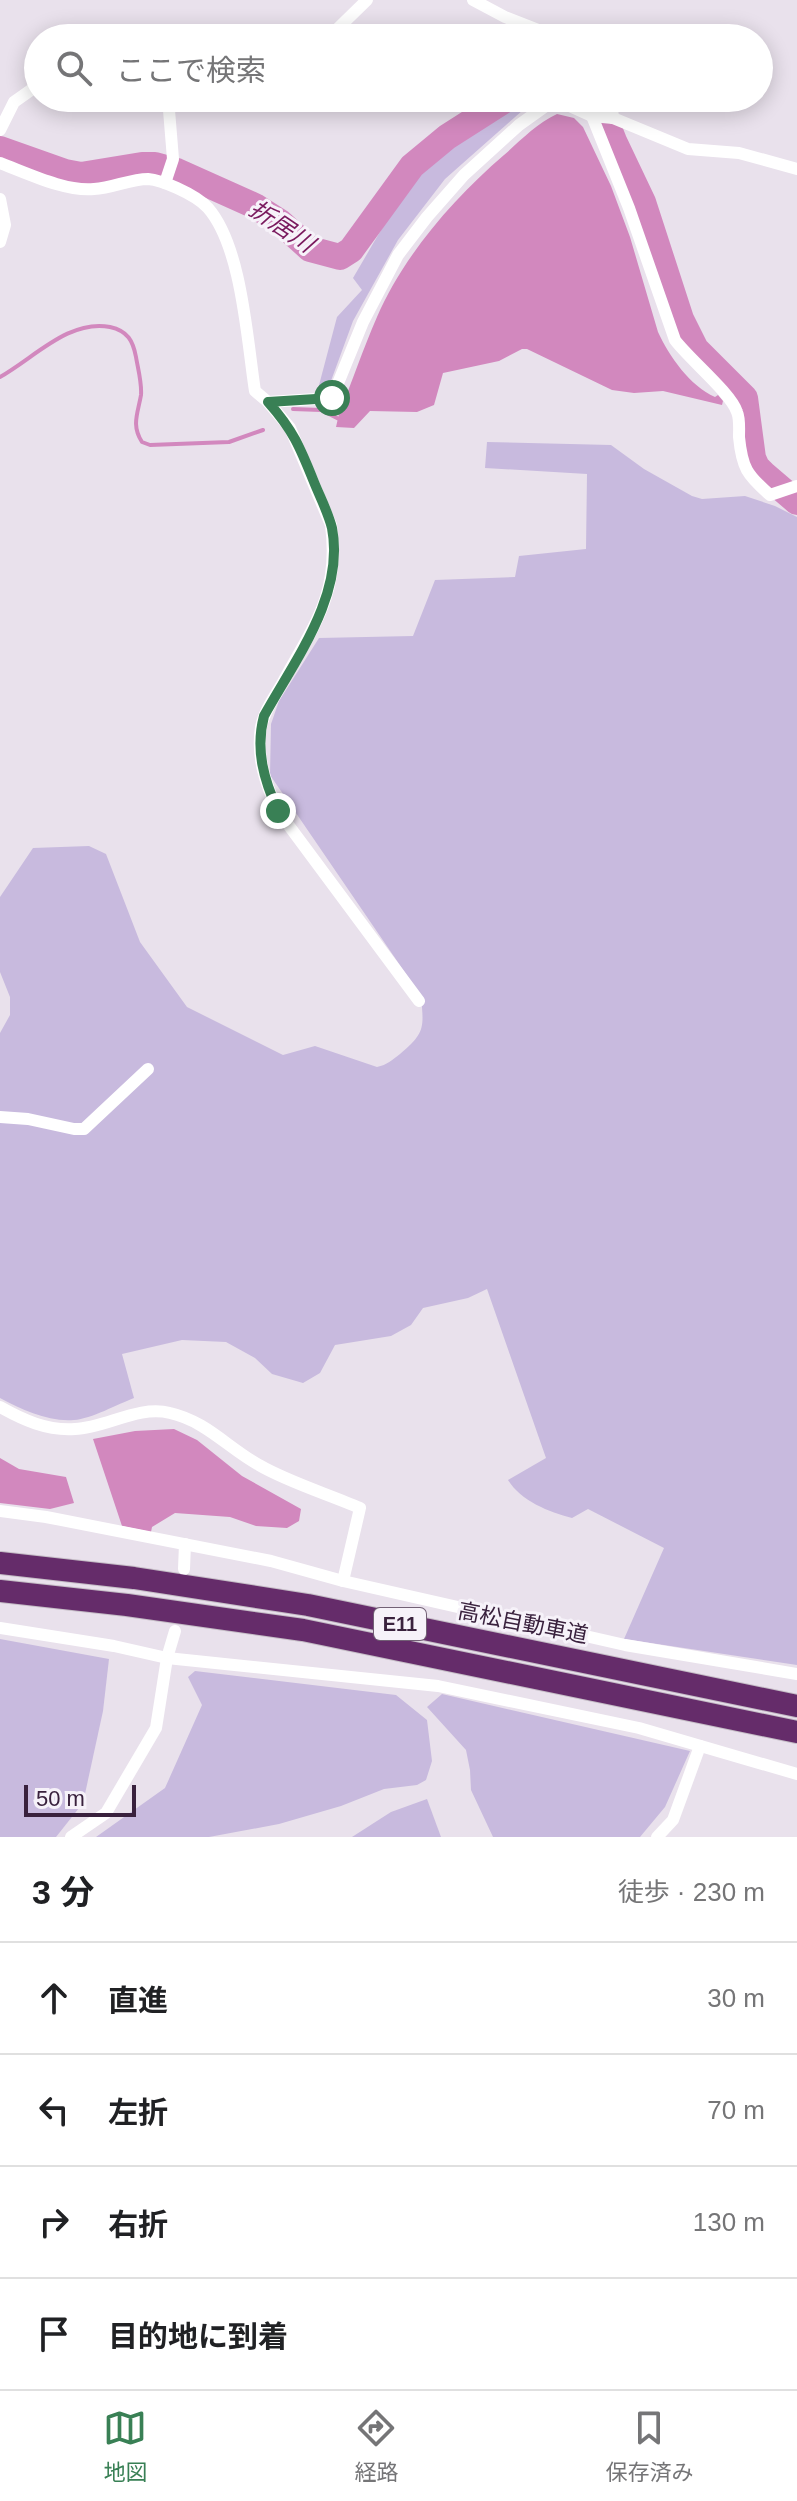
<!DOCTYPE html>
<html lang="ja">
<head>
<meta charset="utf-8">
<style>
  :root { --surface:#fff; --page:#f6f6f6; --text:#202124; --muted:#757577; --line:#e0e0e0; --accent:#398055 }
  body { margin:0; font-family:Arial,"Noto Sans JP",sans-serif; background:var(--page); color:var(--text) }
  .scale { position:absolute; left:24px; bottom:20px; width:112px; box-sizing:border-box; padding-left:8px; border:4px solid #39213d; border-top:0; font-size:22px; line-height:28px; white-space:nowrap; color:#39213d; -webkit-text-stroke:6px #f6f2f9; paint-order:stroke }
  .stop { position:absolute; width:24px; height:24px; margin:-18px; border:6px solid #398055; border-radius:50%; background:#fff }
  .stop.end { background:#398055; border-color:#fff; box-shadow:0 2px 8px #0008 }
  .list { margin:0; padding:0; list-style:none }
  h2 { display:flex; justify-content:space-between; align-items:center; height:104px; margin:0; padding:0 32px; font-size:34px }
  h2 small { font-size:26px; font-weight:400; color:var(--muted) }
  .list li { display:grid; grid-template-columns:52px 1fr auto; gap:24px; align-items:center; box-sizing:border-box; height:112px; padding:0 32px; border-top:2px solid var(--line) }
  .list b { display:block; font-size:30px; white-space:nowrap }
  .list em { font-size:26px; font-style:normal; color:var(--muted) }
  .icon { flex:none; width:44px; height:44px; fill:none; stroke:currentColor; stroke-width:2; stroke-linecap:round; stroke-linejoin:round }
  .map { position:relative; flex:none; width:797px; height:1837px; overflow:hidden }
  .search { position:absolute; background:var(--surface); box-shadow:0 4px 20px #0003; left:24px; right:24px; top:24px; height:88px; display:flex; align-items:center; gap:20px; box-sizing:border-box; padding:0 28px; border-radius:44px; color:var(--muted); font-size:30px }
  .sheet { height:552px; background:var(--surface) }
  nav { display:flex; justify-content:space-around; align-items:center; box-sizing:border-box; height:112px; border-top:2px solid var(--line); background:var(--surface); font-size:22px; color:var(--muted) }
  nav a { display:grid; justify-items:center; gap:4px }
  nav .on { color:var(--accent) }
  .map>svg:first-child { display:block }
  .green { fill:#c8bade }
  .water { fill:#d288be }
  .lines { fill:none; stroke-linecap:round; stroke-linejoin:round }
  .stream { stroke:#d288be; stroke-width:4 }
  .river { stroke:#d288be; stroke-width:26 }
  .highway-casing { stroke:#c4bcc5; stroke-width:24 }
  .street { stroke:#fff; stroke-width:12 }
  .highway { stroke:#652c6a; stroke-width:22 }
  .route { stroke:#398055; stroke-width:10 }
  .labels { text-anchor:middle; dominant-baseline:central; stroke-width:6; stroke-linejoin:round; paint-order:stroke }
  .shield { fill:#f6f2f9; stroke:#726075; stroke-width:2 }
  .shield-label { font-size:20px; font-weight:bold; fill:#39213d }
  .street-label { font-size:22px; fill:#39213d; stroke:#f6f2f9 }
  .water-label { font-size:24px; font-style:italic; fill:#7a1a5e; stroke:#f6f2f9 }
</style>
</head>
<body>
<div class="map">
<svg width="797" height="1837" viewBox="0 0 797 1837">
  <rect width="100%" height="100%" fill="#e9e1ec"/>
  <g class="green">
    <path d="M526,98H541L531,103L445,179L398,240L353,321L328,389H318L337,317L362,290L353,278C375,241 396,201 425,169C451,139 493,119 526,98Z"/>
    <path d="M487,442L611,445L644,469L692,496L702,499L745,496L775,506L797,517V1665L624,1639L664,1548L588,1509L572,1518C549,1512 521,1501 508,1480L546,1458L487,1289L468,1298L423,1308L411,1325L391,1336L335,1345L320,1373L303,1383L272,1374L255,1358L226,1342L182,1340L122,1354L134,1398C118,1404 91,1419 74,1420C48,1422 23,1410 0,1398V1033L10,1015V997L0,972V897L33,848L89,846L106,854L140,942L187,1007L283,1055L315,1046L377,1067C387,1065 392,1060 400,1054C425,1033 424,1028 421,996L270,775L271,724L279,701L319,638L413,636L435,580L515,577L519,556L586,549L587,474L485,468Z"/>
    <path d="M0,1639L109,1659L103,1711L83,1803L56,1837H0Z"/>
    <path d="M195,1671L396,1695L427,1720L432,1761L426,1780L417,1785L384,1789L341,1806L279,1824L209,1837H96L165,1788L202,1705L188,1677Z"/>
    <path d="M442,1694L690,1751L665,1807L640,1837H493L471,1790L470,1770L466,1750L427,1707Z"/>
    <path d="M427,1799L441,1837H352L391,1812Z"/>
  </g>
  <g class="water">
    <path d="M557,114L574,118L583,127L611,186L630,237L658,332C669,356 690,386 715,397L718,395L723,401L722,405L663,391L634,393L612,390L527,349H522L499,361L443,373L434,405L417,412L370,411L354,428L336,427L339,414C352,382 363,349 377,317C404,255 453,199 504,155C520,141 537,123 557,114Z"/>
    <path d="M174,1429L197,1440L242,1476L301,1509L299,1521L287,1528L256,1526L230,1517L175,1513L152,1527L151,1532L122,1526L93,1439L135,1431Z"/>
    <path d="M0,1458L19,1469L66,1477L74,1503L50,1509L0,1503Z"/>
  </g>
  <g class="lines">
    <g class="stream">
      <path d="M0,377C34,358 69,319 110,327C128,331 133,341 136,357C138,369 142,383 141,395C138,413 131,425 142,442L150,445L229,442L263,430"/>
      <path d="M293,409L321,410L341,420"/>
    </g>
    <g class="river">
      <path d="M597,98L614,141L643,202L681,319L696,349L745,398L753,458L757,467L764,474L797,502"/>
      <path d="M0,149L65,172L81,175L142,165H155L177,171L255,206L280,222L310,249L340,257L351,250L412,166L447,137L508,98"/>
    </g>
    <defs>
      <g id="highway">
        <path d="M0,1563L134,1578L308,1605L797,1706"/>
        <path d="M0,1591L127,1605L303,1630L797,1732"/>
      </g>
    </defs>
    <use href="#highway" class="highway-casing"/>
    <g class="street">
      <path d="M473,0L505,17L559,38"/>
      <path d="M263,38H275"/>
      <path d="M328,38L367,0"/>
      <path d="M611,98L613,118"/>
      <path d="M592,116L629,208L675,340C689,359 731,393 737,412C740,419 739,429 739,437C742,468 747,475 770,495L797,486"/>
      <path d="M0,130L14,102L38,85"/>
      <path d="M0,163C27,173 66,192 94,189C113,188 130,179 148,179C159,180 168,184 177,188C188,193 200,199 208,208C242,247 247,340 255,391L268,402L290,428L331,525C340,594 314,625 283,682C275,696 264,711 261,727C256,757 266,785 278,811L419,1001"/>
      <path d="M165,183L173,159L168,98"/>
      <path d="M0,199L5,225L0,242"/>
      <path d="M268,402L332,398L363,322L398,255L427,217L464,175L519,125L547,105L563,103L592,116L613,118L688,149L739,153L797,169"/>
      <path d="M0,1117L28,1119L74,1129H84L148,1069"/>
      <path d="M0,1407C23,1420 47,1431 75,1429C106,1428 138,1405 170,1413C206,1421 228,1448 259,1465C288,1482 328,1494 360,1508L343,1581"/>
      <path d="M0,1511L46,1517L271,1561L343,1581L625,1645L797,1674"/>
      <path d="M184,1569L185,1544"/>
      <path d="M0,1628L114,1646L167,1658L438,1686L639,1728L797,1774"/>
      <path d="M71,1837L106,1813L156,1728L167,1658L175,1631"/>
      <path d="M657,1837L673,1820L700,1746"/>
    </g>
    <use href="#highway" class="highway"/>
  </g>
  <g class="lines">
    <path class="route" d="M278,811C264,780 255,750 264,716C295,660 345,595 332,528C328,512 320,497 314,482C300,447 293,430 268,402L332,398"/>
  </g>
  <g class="labels">
    <rect class="shield" x="374" y="1608" width="52" height="32" rx="6"/>
    <g class="shield-label">
      <text x="400" y="1624">E11</text>
    </g>
    <g class="street-label">
      <text transform="translate(523 1623) rotate(11)">高松自動車道</text>
    </g>
    <g class="water-label">
      <text transform="translate(282 226) rotate(34)">折居川</text>
    </g>
  </g>
</svg>
<div class="scale">50 m</div>
<div class="stop" style="left:332px;top:398px"></div>
<div class="stop end" style="left:278px;top:811px"></div>
<div class="search"><svg class="icon" aria-label="search" viewBox="0 0 24 24"><circle cx="10" cy="10" r="6"/><path d="M15 15l6 6"/></svg>ここで検索</div>
</div>
<section class="sheet">
<h2>3 分<small>徒歩 · 230 m</small></h2>
<ul class="list">
<li><svg class="icon" aria-label="ahead" viewBox="0 0 24 24"><path d="M12 20V5M6 11l6-6 6 6"/></svg><div><b>直進</b></div><em>30 m</em></li>
<li><svg class="icon" aria-label="left" viewBox="0 0 24 24"><path d="M17 20v-9H6M10 6l-5 5 5 5"/></svg><div><b>左折</b></div><em>70 m</em></li>
<li><svg class="icon" aria-label="right" viewBox="0 0 24 24"><path d="M7 20v-9h11M14 6l5 5-5 5"/></svg><div><b>右折</b></div><em>130 m</em></li>
<li><svg class="icon" aria-label="arrive" viewBox="0 0 24 24"><path d="M6 21V4h12l-3 4 3 4H6"/></svg><div><b>目的地に到着</b></div></li>
</ul>
</section>
<nav>
<a class="on"><svg class="icon" aria-label="map" viewBox="0 0 24 24"><path d="M3 6l6-2 6 2 6-2v14l-6 2-6-2-6 2zM9 4v14M15 6v14"/></svg>地図</a>
<a><svg class="icon" aria-label="directions" viewBox="0 0 24 24"><path d="M12 3l9 9-9 9-9-9zM9 14v-3h6M13 9l2 2-2 2"/></svg>経路</a>
<a><svg class="icon" aria-label="saved" viewBox="0 0 24 24"><path d="M7 4h10v16l-5-4-5 4z"/></svg>保存済み</a>
</nav>
</body>
</html>
